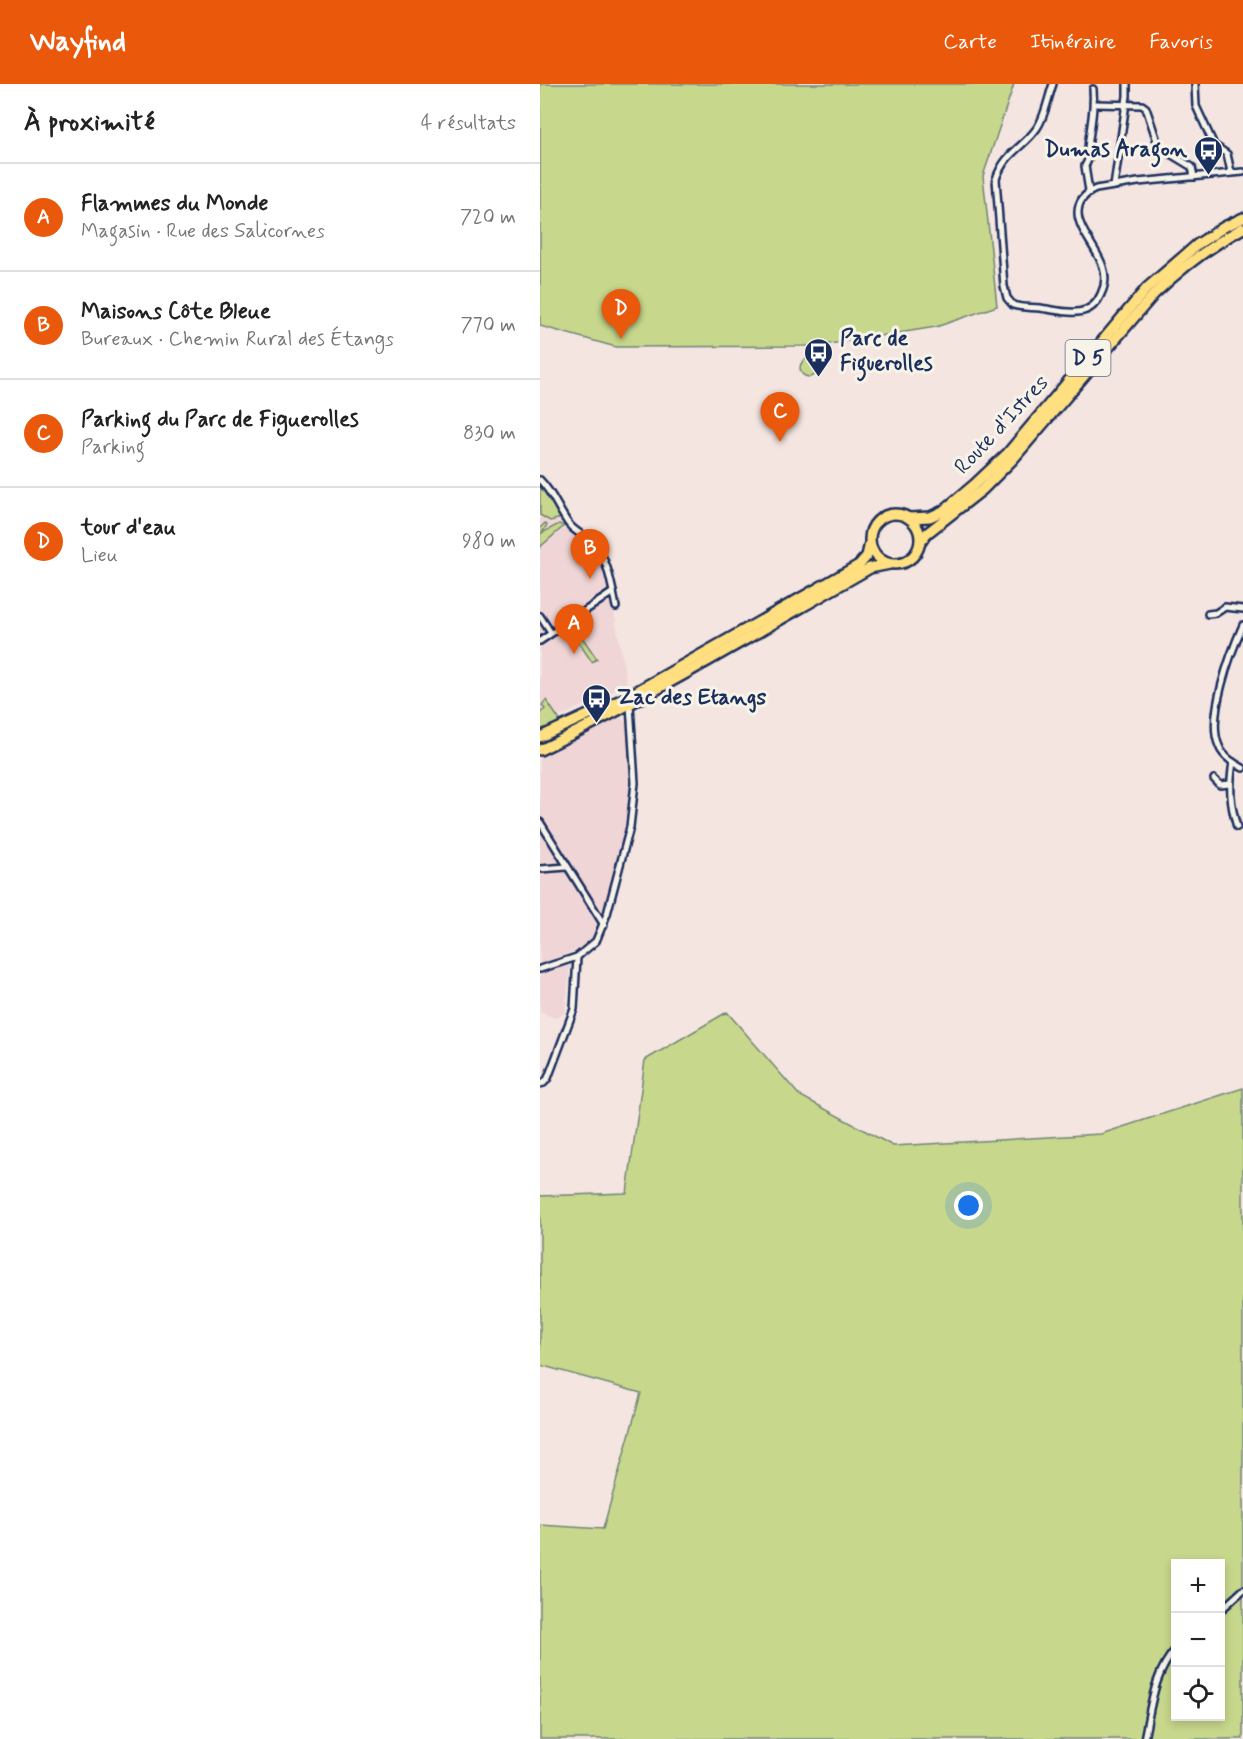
<!DOCTYPE html>
<html lang="fr">
<head>
<meta charset="utf-8">
<style>
  :root { --surface:#fff; --page:#f6f6f6; --text:#222; --muted:#767676; --line:#e0e0e0; --accent:#ea580c }
  body { margin:0; font-family:Mynerve,sans-serif; background:var(--page); color:var(--text) }
  .controls { position:absolute; right:18px; bottom:18px; display:grid; overflow:hidden; border-radius:0px; box-shadow:0 3px 9px #0003 }
  .controls button { width:54px; height:54px; display:grid; place-items:center; padding:0; border:0; border-bottom:2px solid var(--line); background:var(--surface); color:var(--text); font:30px sans-serif }
  .you { position:absolute; left:429px; top:1122px; width:21px; height:21px; margin:-15px; border:4px solid #fff; border-radius:50%; background:#1a73e8; box-shadow:0 0 0 9px #1a73e833 }
  .badge { display:grid; place-items:center; width:39px; height:39px; border-radius:50%; background:var(--accent); color:#fff; font-size:20px; font-weight:700 }
  .pin { position:absolute; translate:-50% -50px; filter:drop-shadow(0 2px 3px #0008) }
  .pin::after { content:''; position:absolute; top:32px; width:21px; height:18px; background:inherit; clip-path:polygon(0 0,100% 0,50% 100%) }
  .list { margin:0; padding:0; list-style:none }
  h2 { display:flex; justify-content:space-between; align-items:center; height:78px; margin:0; padding:0 24px; font-size:26px }
  h2 small { font-size:20px; font-weight:400; color:var(--muted) }
  .list li { display:grid; grid-template-columns:39px 1fr auto; gap:18px; align-items:center; box-sizing:border-box; height:108px; padding:0 24px; border-top:2px solid var(--line) }
  .list b { display:block; font-size:22px; white-space:nowrap }
  .list p { margin:0; font-size:20px; white-space:nowrap; color:var(--muted) }
  .list em { font-size:20px; font-style:normal; color:var(--muted) }
  .icon { flex:none; width:33px; height:33px; fill:none; stroke:currentColor; stroke-width:2; stroke-linecap:round; stroke-linejoin:round }
  .map { position:relative; flex:none; width:703px; height:1655px; overflow:hidden }
  header { display:flex; align-items:center; gap:36px; box-sizing:border-box; height:84px; padding:0 30px; background:var(--accent); color:#fff }
  header strong { font-size:28px }
  nav { display:flex; gap:33px; margin-inline-start:auto; font-size:21px }
  main { display:flex }
  aside { flex:1; background:var(--surface) }
  .map>svg:first-child { display:block }
  .built { fill:#f0d5d6 }
  .green { fill:#c7d88c; stroke:#718475; stroke-width:1.5; fill-rule:evenodd }
  .lines { fill:none; stroke-linecap:round; stroke-linejoin:round }
  .minor-casing { stroke:#1b2f5e; stroke-width:10 }
  .primary-casing { stroke:#1b2f5e; stroke-width:14 }
  .minor { stroke:#f7f3e8; stroke-width:5 }
  .primary { stroke:#ffdf80; stroke-width:9 }
  .labels { text-anchor:middle; dominant-baseline:central; stroke-width:6; stroke-linejoin:round; paint-order:stroke }
  .shield { fill:#f7f3e8; stroke:#5d6a87; stroke-width:1.5 }
  .shield-label { font-size:21px; font-weight:bold; fill:#1b2f5e }
  .poi-label { font-size:22px; font-weight:bold; fill:#1b2f5e; stroke:#f7f3e8; text-anchor:start }
  .street-label { font-size:22px; fill:#1b2f5e; stroke:#f7f3e8 }
</style>
</head>
<body>
<header>
<strong>Wayfind</strong>
<nav><a>Carte</a><a>Itinéraire</a><a>Favoris</a></nav>
</header>
<main>
<aside>
<h2>À proximité<small>4 résultats</small></h2>
<ul class="list">
<li><span class="badge">A</span><div><b>Flammes du Monde</b><p>Magasin · Rue des Salicornes</p></div><em>720 m</em></li>
<li><span class="badge">B</span><div><b>Maisons Côte Bleue</b><p>Bureaux · Chemin Rural des Étangs</p></div><em>770 m</em></li>
<li><span class="badge">C</span><div><b>Parking du Parc de Figuerolles</b><p>Parking</p></div><em>830 m</em></li>
<li><span class="badge">D</span><div><b>tour d'eau</b><p>Lieu</p></div><em>980 m</em></li>
</ul>
</aside>
<div class="map">
<svg width="703" height="1655" viewBox="0 0 703 1655">
  <rect width="100%" height="100%" fill="#f4e5e0"/>
  <filter id="ink" filterUnits="userSpaceOnUse"><feTurbulence type="fractalNoise" baseFrequency=".0167" numOctaves="2"/><feDisplacementMap in="SourceGraphic" scale="12" xChannelSelector="R" yChannelSelector="G"/><feConvolveMatrix kernelMatrix="1 2 1 2 8 2 1 2 1" color-interpolation-filters="sRGB"/></filter>
  <g filter="url(#ink)">
    <g class="built">
      <path d="M0,400L22,433L23,439L29,446L52,462L67,488L87,601L0,642Z"/>
      <path d="M80,633L90,641L94,699L89,743L62,839L53,856L37,866L0,880V671Z"/>
      <path d="M30,882L25,929L16,934L0,928V887Z"/>
    </g>
    <g class="green">
      <path d="M0,0H474L443,92L457,222L396,243L283,261L265,262L76,263L0,242Z"/>
      <circle cx="269" cy="284" r="9"/>
      <path d="M0,400L11,414L22,434L10,437L0,431Z"/>
      <path d="M5,439L7,441L2,449L19,440L24,442L0,463V444Z"/>
      <path d="M42,553L57,575L52,578L37,556Z"/>
      <path d="M6,616L21,638L0,647V629L5,625L2,621Z"/>
      <path d="M187,928L259,1011L353,1062L561,1050L703,1004V1655H0V1441L63,1445L101,1309L0,1281V1112L87,1109L105,976ZM636,1480H680V1632H636Z"/>
    </g>
    <g class="lines">
      <defs>
        <g id="minor">
          <path d="M513,0C508,14 505,33 497,44C483,64 465,68 456,95L464,202L467,214L473,221C482,224 491,223 500,224C522,227 550,237 561,210C565,202 566,192 563,183C558,166 538,145 538,129C538,116 546,109 556,105L598,98L703,88"/>
          <path d="M655,0L656,22L674,61L687,70L691,88"/>
          <path d="M554,20L602,21L606,24L619,63L652,83L654,93"/>
          <path d="M574,102L587,12V0"/>
          <path d="M549,107L545,82C550,74 548,72 548,64C550,43 555,26 553,5"/>
          <path d="M0,396C13,409 18,425 28,439C35,449 45,451 53,459C68,473 72,504 76,523"/>
          <path d="M668,530L676,529L685,523L703,525"/>
          <path d="M0,532L11,549"/>
          <path d="M703,541C691,568 666,634 679,662C683,673 694,679 703,684"/>
          <path d="M0,557L73,508"/>
          <path d="M693,678C689,702 690,720 697,743"/>
          <path d="M674,695L680,701L690,700"/>
          <path d="M0,738L64,841"/>
          <path d="M0,785L27,783"/>
          <path d="M0,885L37,873L56,857L67,830L90,743L95,699L90,621"/>
          <path d="M0,1000L4,999L8,994L34,925L37,873"/>
          <path d="M680,1527L703,1506"/>
          <path d="M604,1655C611,1624 613,1590 636,1565"/>
        </g>
        <g id="primary">
          <circle cx="355" cy="455" r="25"/>
          <path d="M369,434L390,433L403,427L434,401L468,369L607,204L658,160L684,143L703,134"/>
          <path d="M380,459L386,450L442,406L473,375L614,210C641,184 670,162 703,144"/>
          <path d="M0,653L85,614L319,481L327,472L330,459"/>
          <path d="M0,666C113,611 221,546 330,484L350,480"/>
        </g>
      </defs>
      <use href="#minor" class="minor-casing"/>
      <use href="#primary" class="primary-casing"/>
      <use href="#minor" class="minor"/>
      <use href="#primary" class="primary"/>
    </g>
  </g>
  <defs>
    <symbol id="bus-pin" viewBox="-11 -11 22 30"><path d="M0 17L-7.5 6A9.5 9.5 0 1 1 7.5 6Z" fill="#1b2f5e" stroke="#f7f3e8"/><path d="M-5-6H5V4H4V6H2V4H-2V6H-4V4H-5ZM-3.5-4V0h7V-4ZM-3.5 1.2v1.5H-2V1.2ZM2 1.2v1.5H3.5V1.2Z" fill="#fff"/></symbol>
  </defs>
  <g fill-rule="evenodd">
    <use href="#bus-pin" x="652" y="50" width="33" height="45"/>
    <use href="#bus-pin" x="262" y="252" width="33" height="45"/>
    <use href="#bus-pin" x="40" y="598" width="33" height="45"/>
  </g>
  <g class="labels">
    <rect class="shield" x="525.5" y="256" width="45" height="36" rx="4.5"/>
    <g class="shield-label">
      <text x="548" y="274">D 5</text>
    </g>
    <g class="poi-label">
      <text x="647" y="66" text-anchor="end">Dumas Aragon</text>
      <text x="300" y="255">Parc de<tspan x="300" dy="25">Figuerolles</tspan></text>
      <text x="77" y="614">Zac des Etangs</text>
    </g>
    <g class="street-label">
      <text transform="translate(462 341) rotate(-47)">Route d'Istres</text>
    </g>
  </g>
</svg>
<div class="controls">
<button>+</button>
<button>−</button>
<button><svg class="icon" aria-label="locate" viewBox="0 0 24 24"><circle cx="12" cy="12" r="6"/><path d="M12 2v4M12 18v4M2 12h4M18 12h4"/></svg></button>
</div>
<div class="you"></div>
<div class="pin badge" style="left:34px;top:570px">A</div>
<div class="pin badge" style="left:50px;top:495px">B</div>
<div class="pin badge" style="left:240px;top:358px">C</div>
<div class="pin badge" style="left:81px;top:255px">D</div>
</div>
</main>
</body>
</html>
